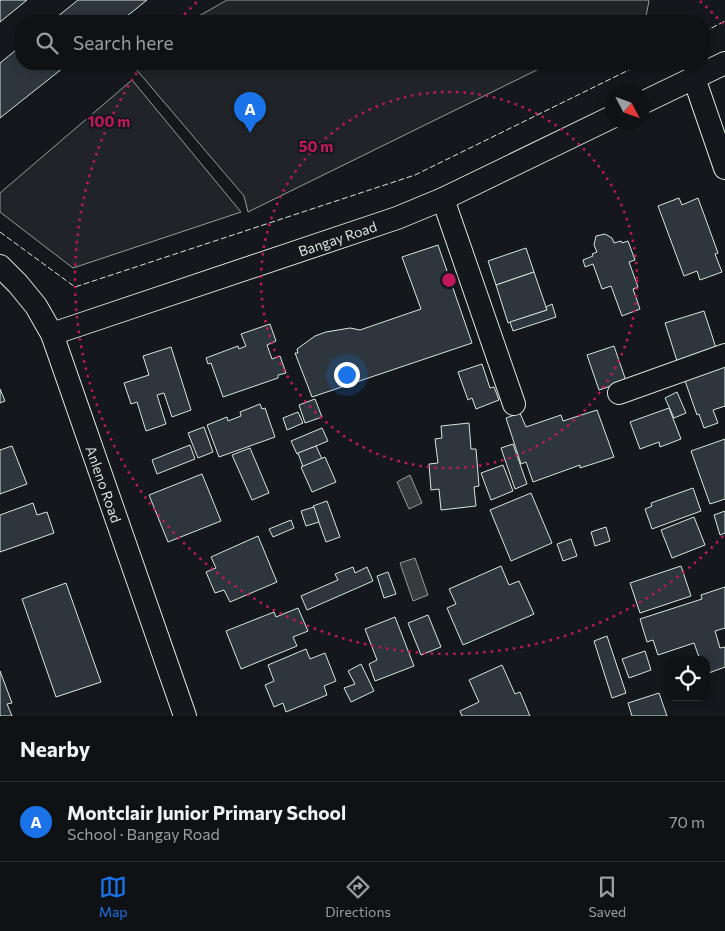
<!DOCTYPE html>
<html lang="en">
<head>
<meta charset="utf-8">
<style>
  :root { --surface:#0f1215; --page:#181b1e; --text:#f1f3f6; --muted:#9b9ea0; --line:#2f3234; --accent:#1a73e8 }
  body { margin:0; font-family:Commissioner,sans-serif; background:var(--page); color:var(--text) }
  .controls { position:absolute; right:15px; bottom:15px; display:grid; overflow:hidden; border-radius:10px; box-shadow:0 2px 8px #0003 }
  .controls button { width:45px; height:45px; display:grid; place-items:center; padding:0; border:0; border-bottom:1px solid var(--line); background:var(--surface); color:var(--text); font:25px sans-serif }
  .compass { position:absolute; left:605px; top:85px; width:45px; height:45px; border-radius:50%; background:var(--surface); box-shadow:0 2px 8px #0003; rotate:131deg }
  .you { position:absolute; left:346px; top:374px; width:18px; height:18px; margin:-12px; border:4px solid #fff; border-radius:50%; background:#1a73e8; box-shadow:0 0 0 8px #1a73e833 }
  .badge { display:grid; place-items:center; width:32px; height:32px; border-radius:50%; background:var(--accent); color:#fff; font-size:16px; font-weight:700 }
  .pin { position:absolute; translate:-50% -41px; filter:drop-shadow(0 1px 2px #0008) }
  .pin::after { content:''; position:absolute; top:26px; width:18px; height:15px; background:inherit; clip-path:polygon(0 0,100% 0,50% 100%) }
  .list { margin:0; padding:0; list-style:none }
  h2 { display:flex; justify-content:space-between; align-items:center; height:65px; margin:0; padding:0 20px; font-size:21px }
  h2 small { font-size:16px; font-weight:400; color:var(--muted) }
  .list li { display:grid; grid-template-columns:32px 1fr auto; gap:15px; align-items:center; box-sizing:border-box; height:80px; padding:0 20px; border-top:1px solid var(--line) }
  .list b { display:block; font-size:19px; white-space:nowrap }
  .list p { margin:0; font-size:16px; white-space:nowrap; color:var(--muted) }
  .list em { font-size:16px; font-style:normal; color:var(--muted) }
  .icon { flex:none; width:28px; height:28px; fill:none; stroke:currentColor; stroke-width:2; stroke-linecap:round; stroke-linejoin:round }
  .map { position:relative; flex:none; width:725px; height:716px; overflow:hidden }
  .search { position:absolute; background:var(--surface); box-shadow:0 2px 8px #0003; left:15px; right:15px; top:15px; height:55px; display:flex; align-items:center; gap:12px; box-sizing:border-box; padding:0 18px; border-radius:20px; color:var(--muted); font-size:19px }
  .sheet { height:145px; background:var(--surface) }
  nav { display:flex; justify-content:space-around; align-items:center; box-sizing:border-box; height:70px; border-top:1px solid var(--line); background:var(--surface); font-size:14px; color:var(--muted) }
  nav a { display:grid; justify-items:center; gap:2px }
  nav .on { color:var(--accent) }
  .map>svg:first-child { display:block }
  .green { fill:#202428; stroke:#939e99 }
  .water { fill:#363b3e; stroke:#939e99 }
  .building { fill:#2c363c; stroke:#d8e6dc }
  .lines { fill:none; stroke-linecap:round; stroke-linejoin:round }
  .street-casing { stroke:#d8e6dc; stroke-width:24 }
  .street { stroke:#14181c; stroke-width:22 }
  .fence { stroke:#d8e6dc; stroke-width:1; stroke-dasharray:6 2.5; stroke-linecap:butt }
  .ring { fill:none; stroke:#c2185b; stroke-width:2.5; stroke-dasharray:2.5 5 }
  .labels { text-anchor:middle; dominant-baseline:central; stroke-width:4; stroke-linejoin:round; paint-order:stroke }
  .street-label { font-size:14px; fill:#d8e6dc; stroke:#14181c }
  .centre { fill:#c2185b; stroke:#14181c; stroke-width:2.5 }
  .ring-label { font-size:15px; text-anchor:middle; font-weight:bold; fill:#c2185b; stroke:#14181c; stroke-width:4; stroke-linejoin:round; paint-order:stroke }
</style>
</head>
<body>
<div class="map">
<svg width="725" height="716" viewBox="0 0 725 716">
  <rect width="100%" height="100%" fill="#14181c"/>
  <g class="green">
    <path d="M227,0H648L649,1L646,16L635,21H193L199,16Z"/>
    <path d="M140,64H549L248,212L244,196L135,68Z"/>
    <path d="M132,80L241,212L73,268L0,212V193Z"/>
  </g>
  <g class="water">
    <path d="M410,475L422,503L409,509L397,482Z"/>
    <path d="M415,558L428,595L413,601L400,563Z"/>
  </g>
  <g class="building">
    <path d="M0,0H27L0,22Z"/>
    <path d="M78,0H147L121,21H52Z"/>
    <path d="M21,46V64H68L0,118V63Z"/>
    <path d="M679,198L682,205L698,198L718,253L715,254L722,272L700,280L697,271L684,276L658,206Z"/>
    <path d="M605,234L612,238L614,243L621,241L622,243L628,241L635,260L629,262L638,287L633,289L640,309L622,316L611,286L602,289L593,264L585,267L583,260L593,256L592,254L597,252L594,245L596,236Z"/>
    <path d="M438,245L472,343L312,397L295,353H298L297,349L315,336L326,332L350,328L360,330L421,309L402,257Z"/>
    <path d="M526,248L534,272L496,285L488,261Z"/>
    <path d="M534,272L547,310L508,323L496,285Z"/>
    <path d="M552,304L556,317L513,331L510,322L547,310L546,307Z"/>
    <path d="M704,311L716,348L677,361L665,323Z"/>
    <path d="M270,324L276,341L267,345L272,359L280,356L286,373L278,375V378L223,397L211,363L208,364L206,358L238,346L239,349L246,346L241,334Z"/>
    <path d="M614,346L626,381L599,390L587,355Z"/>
    <path d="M171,347L191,410L172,417L164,393L157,395L166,424L146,431L137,402L131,404L124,383L149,375L143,356Z"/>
    <path d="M725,362V406L713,410L718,423L704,428L699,414L697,415L684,378Z"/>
    <path d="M482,364L490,388L494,387L499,400L476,409L472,398L468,400L458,372Z"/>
    <path d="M0,389L5,401L0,403Z"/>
    <path d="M677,392L686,413L674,418L665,398Z"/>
    <path d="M315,399L322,417L305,423L299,405Z"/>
    <path d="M260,404L262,409L265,408L275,437L219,457L207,425L227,417L228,421L241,416L240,412Z"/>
    <path d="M669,408L681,439L660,447L659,442L640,449L630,422Z"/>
    <path d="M597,410L614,457L580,468V465L533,482L526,462L521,464L506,418L520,413L526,427L561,415L563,421Z"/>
    <path d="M298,412L303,423L287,430L283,418Z"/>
    <path d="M469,423L471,449H476L479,486L474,487L476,506L441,510L439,489L431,490L429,464L438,463L435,439L442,438L441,426Z"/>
    <path d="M204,427L213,452L198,458L188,433Z"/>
    <path d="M322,428L328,441L297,454L291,441Z"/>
    <path d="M725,439V499L710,504L691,451Z"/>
    <path d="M513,444L527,484L515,489L501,448Z"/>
    <path d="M190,445L195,459L157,474L152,460Z"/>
    <path d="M12,446L27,484L0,494V450Z"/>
    <path d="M316,446L322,459L303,467L298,453Z"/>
    <path d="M250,448L269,493L252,500L232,455Z"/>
    <path d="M325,457L336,482L312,492L301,467Z"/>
    <path d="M503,465L513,491L491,500L481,473Z"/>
    <path d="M202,474L221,521L168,542L149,495Z"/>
    <path d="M693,488L701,511L652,529L645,509L652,506L651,503Z"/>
    <path d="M531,493L552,543L511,561L490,510Z"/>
    <path d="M327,501L340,537L326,542L313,506Z"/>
    <path d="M33,503L37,515L47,512L54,533L0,552V515Z"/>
    <path d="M314,507L319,522L306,526L301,511Z"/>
    <path d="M725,511V533L720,535L714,515Z"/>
    <path d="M694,517L705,545L672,558L661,530Z"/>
    <path d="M291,520L294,528L273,537L269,529Z"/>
    <path d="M606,527L610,541L595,546L591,532Z"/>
    <path d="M258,536L277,582L230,602L224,590L215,593L206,572L216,568L211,557Z"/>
    <path d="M571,539L577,556L563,561L557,544Z"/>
    <path d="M501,566L509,585L519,581L534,614L463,645L447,608L456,604L449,589Z"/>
    <path d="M681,566L691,596L640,613L630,583Z"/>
    <path d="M353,567L355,573L367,567L373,581L307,610L301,596L338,580L335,574Z"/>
    <path d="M388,572L396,594L384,598L377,576Z"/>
    <path d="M66,583L101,682L56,697L22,599Z"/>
    <path d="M725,587V628L715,631L720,648L725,647V667L706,674V660H700L694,643L658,655L653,640L647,642L640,619L702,599L701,595Z"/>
    <path d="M298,608L308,631L293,637L297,646L241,669L226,631L274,612L276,617Z"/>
    <path d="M428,615L441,647L421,655L408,623Z"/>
    <path d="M395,617L414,666L375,681L369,664L377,660L365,629Z"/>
    <path d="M607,636L626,693L612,698L594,641Z"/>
    <path d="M306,649L310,659L325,653L336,681L324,686L327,695L286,712L283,703L274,707L265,685L274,681L268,665Z"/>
    <path d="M645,651L651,670L629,678L622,659Z"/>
    <path d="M361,664L374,691L351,702L344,688L355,684L348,671Z"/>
    <path d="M502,665L515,694L520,692L530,716H462L460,711L479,702L469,680Z"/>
    <path d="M0,671L12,703L7,704L12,716H0Z"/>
    <path d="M659,693L667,716H632L628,703Z"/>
  </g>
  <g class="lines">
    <defs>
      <g id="street">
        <path d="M694,78L725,168"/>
        <path d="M642,103L725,63"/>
        <path d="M443,199L514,404"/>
        <path id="s1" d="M0,266L18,284L36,306L52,334L185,716"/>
        <path id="s2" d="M52,334L397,218L443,199L612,117"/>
        <path d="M619,393L725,355"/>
      </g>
    </defs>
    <use href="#street" class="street-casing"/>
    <use href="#street" class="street"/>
    <g class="fence">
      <path d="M704,32L725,21"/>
      <path d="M0,232L75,287L415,175L641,64"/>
    </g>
  </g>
  <g class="ring">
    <circle cx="449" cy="280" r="188"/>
    <path d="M723 536A375 375 0 0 1 142 65M179 20A375 375 0 0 1 198 1M700 1A375 375 0 0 1 723 24"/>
  </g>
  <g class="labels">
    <g class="street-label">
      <text stroke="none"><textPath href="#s2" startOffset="301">Bangay Road</textPath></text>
      <text stroke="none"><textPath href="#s1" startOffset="245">Anleno Road</textPath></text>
    </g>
  </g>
  <circle cx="449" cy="280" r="8" class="centre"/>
  <g class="ring-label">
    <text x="109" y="127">100 m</text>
    <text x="316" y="152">50 m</text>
  </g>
</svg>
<div class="controls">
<button><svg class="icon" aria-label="locate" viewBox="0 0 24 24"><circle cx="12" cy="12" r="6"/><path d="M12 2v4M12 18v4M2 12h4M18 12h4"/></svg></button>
</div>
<svg class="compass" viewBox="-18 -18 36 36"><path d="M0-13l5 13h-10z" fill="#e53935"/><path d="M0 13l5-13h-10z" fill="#9b9ea0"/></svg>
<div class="you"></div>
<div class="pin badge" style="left:250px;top:133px">A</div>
<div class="search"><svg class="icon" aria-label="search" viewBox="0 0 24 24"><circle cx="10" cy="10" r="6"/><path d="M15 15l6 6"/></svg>Search here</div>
</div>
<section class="sheet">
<h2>Nearby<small></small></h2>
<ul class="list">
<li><span class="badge">A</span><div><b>Montclair Junior Primary School</b><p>School · Bangay Road</p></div><em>70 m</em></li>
</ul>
</section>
<nav>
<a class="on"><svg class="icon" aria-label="map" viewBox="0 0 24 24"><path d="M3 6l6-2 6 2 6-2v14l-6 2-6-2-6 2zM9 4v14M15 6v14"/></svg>Map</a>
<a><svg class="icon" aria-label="directions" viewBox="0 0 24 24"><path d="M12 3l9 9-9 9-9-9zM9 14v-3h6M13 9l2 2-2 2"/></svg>Directions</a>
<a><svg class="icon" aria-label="saved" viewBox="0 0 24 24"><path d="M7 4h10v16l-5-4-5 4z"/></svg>Saved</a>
</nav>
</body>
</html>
